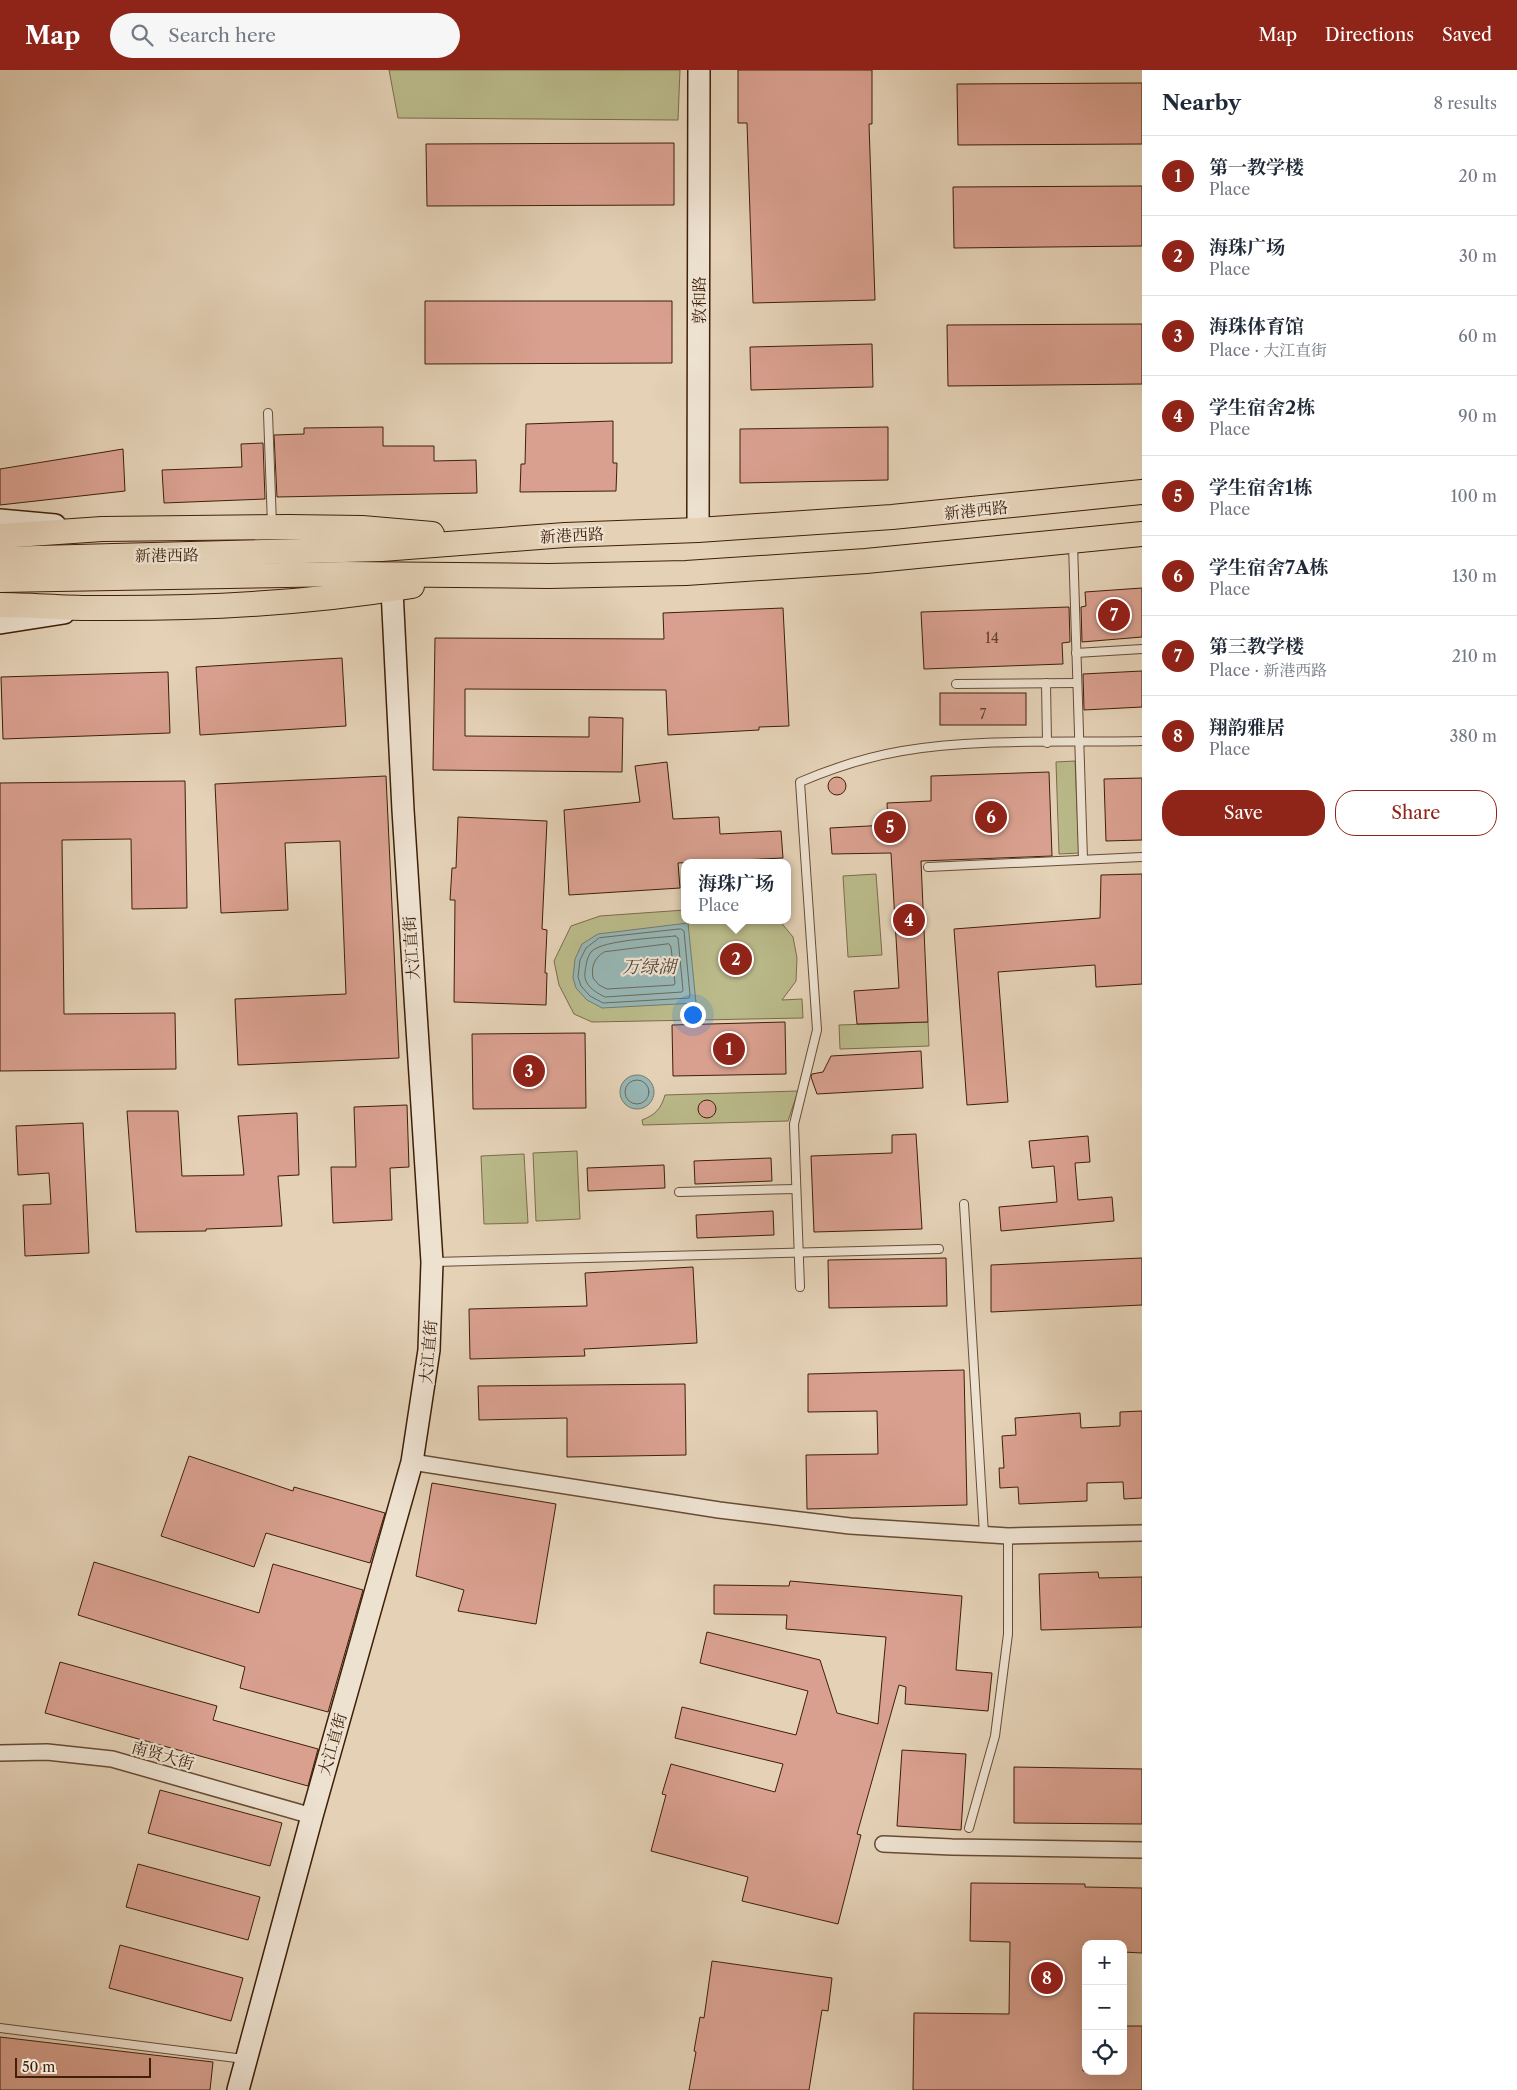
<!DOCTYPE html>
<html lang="en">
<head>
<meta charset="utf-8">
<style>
  :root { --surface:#fff; --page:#f6f6f7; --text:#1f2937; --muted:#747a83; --line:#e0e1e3; --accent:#8f2418 }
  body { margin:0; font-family:"Libre Caslon Text","Noto Serif SC",serif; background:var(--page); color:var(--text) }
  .controls { position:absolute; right:15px; bottom:15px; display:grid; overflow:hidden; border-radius:10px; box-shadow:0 5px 20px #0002 }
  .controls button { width:45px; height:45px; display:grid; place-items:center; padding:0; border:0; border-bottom:1px solid var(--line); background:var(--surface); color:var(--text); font:25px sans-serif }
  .scale { position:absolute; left:15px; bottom:12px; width:136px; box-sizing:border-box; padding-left:5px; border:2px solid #3f1f08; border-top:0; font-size:14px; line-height:18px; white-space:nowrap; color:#3f1f08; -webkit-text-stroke:4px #ede1d0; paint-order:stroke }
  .you { position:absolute; left:692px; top:944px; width:18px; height:18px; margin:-12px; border:4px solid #fff; border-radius:50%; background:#1a73e8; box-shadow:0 0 0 8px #1a73e833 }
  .badge { display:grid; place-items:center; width:32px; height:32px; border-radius:50%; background:var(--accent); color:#fff; font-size:16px; font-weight:700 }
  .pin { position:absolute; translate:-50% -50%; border:2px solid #fff; box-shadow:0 1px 5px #0006 }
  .popup { position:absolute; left:681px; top:789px; width:110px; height:65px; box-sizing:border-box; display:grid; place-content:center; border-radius:10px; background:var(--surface); filter:drop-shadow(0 1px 4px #0005); font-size:16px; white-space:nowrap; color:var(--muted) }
  .popup b { font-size:19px; color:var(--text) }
  .popup::after { content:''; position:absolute; left:50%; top:100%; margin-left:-10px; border:10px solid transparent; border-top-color:var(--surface) }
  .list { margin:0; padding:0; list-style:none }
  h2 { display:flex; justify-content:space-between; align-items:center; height:65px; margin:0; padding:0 20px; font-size:21px }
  h2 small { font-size:16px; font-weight:400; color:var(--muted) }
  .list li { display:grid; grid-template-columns:32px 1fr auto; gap:15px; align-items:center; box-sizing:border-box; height:80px; padding:0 20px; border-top:1px solid var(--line) }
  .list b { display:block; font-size:19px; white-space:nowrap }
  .list p { margin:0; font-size:16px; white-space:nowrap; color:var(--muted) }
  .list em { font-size:16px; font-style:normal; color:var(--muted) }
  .actions { display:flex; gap:10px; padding:15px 20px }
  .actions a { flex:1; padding:11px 0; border:1px solid var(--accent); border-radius:20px; text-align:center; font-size:18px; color:var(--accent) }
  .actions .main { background:var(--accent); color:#fff }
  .icon { flex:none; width:28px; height:28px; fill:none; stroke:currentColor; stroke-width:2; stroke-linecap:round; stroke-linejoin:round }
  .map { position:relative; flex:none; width:1142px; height:2020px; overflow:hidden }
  header { display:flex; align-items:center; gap:30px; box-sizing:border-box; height:70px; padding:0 25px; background:var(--accent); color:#fff }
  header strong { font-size:24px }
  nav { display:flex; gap:28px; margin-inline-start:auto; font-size:18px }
  .search { width:350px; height:45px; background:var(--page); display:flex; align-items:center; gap:12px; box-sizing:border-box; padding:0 18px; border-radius:28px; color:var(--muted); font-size:19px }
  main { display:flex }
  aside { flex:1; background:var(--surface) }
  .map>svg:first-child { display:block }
  .green { fill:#baba8a; stroke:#7c6c49 }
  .water { fill:#97b6b4; stroke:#747a6f }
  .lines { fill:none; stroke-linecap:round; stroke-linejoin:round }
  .shore { stroke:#6b6a5e; stroke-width:1 }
  .building { fill:#d9a08f; stroke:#3f1f08 }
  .lane-casing { stroke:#684c34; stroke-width:10 }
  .street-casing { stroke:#684c34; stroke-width:18 }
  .secondary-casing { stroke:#3f1f08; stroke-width:24 }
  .primary-casing { stroke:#3f1f08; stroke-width:26 }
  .lane { stroke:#ede1d0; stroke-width:8 }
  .street { stroke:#ede1d0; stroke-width:15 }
  .secondary { stroke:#ede1d0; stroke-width:21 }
  .primary { stroke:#e4d1b6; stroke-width:24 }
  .labels { text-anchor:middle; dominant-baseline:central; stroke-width:4.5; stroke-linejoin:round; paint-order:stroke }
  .number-label { font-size:14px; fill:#663f2a }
  .street-label { font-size:16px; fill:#3f1f08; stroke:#ede1d0 }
  .water-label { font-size:18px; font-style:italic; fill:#554533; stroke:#ede1d0 }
</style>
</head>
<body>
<header>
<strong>Map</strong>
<div class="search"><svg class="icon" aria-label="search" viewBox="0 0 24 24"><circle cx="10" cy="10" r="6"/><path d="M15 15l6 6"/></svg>Search here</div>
<nav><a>Map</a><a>Directions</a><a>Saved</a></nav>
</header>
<main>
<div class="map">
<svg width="1142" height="2020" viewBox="0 0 1142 2020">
  <rect width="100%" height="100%" fill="#e4d1b6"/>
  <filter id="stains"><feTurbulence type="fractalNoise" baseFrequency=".004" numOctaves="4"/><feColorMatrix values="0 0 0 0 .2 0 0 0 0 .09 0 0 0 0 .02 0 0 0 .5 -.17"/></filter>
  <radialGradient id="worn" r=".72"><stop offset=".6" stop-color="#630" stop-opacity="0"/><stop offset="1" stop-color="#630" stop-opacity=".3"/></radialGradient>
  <g class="green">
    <path d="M389,0H680L678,50L398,48Z"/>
    <path d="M1075,691L1079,783L1059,784L1056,692Z"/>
    <path d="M876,804L882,885L848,887L843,806Z"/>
    <path d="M685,840V850H779L793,867L797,888L796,911L782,930L802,929L803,948L592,952L574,944L559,915L554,891L571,856L600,846Z"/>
    <path d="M928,952L929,976L840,979L839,955Z"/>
    <path d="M798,1021L788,1051L643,1055L642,1050C655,1045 661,1039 665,1025Z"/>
    <path d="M577,1081L580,1149L536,1151L533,1083Z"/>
    <path d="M524,1084L528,1153L484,1154L481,1086Z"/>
  </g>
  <g class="water">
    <path d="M688,853L696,933L602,938L587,930L576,918L573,908L575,889L582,874L598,864Z"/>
    <circle cx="637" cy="1022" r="17"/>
  </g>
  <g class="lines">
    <g class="shore">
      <path d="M681,859L684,861L690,925L689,928L603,933L590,926L581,916L578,907L580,890L586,878L599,868Z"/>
      <path d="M675,866L678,868L683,920L682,922L605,927C595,922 583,915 585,902C586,895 587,886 592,881C604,870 657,868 675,866Z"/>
      <path d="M669,874L671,877L675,913L674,915L607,919L599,915L593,908C591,897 594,888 604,882Z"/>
      <circle cx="637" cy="1022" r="12"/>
    </g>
  </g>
  <g class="building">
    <path d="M738,0H872V54H869L875,230L753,233L747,53H738Z"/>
    <path d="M1142,13V74L958,75L957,14Z"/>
    <path d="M674,73V135L427,136L426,74Z"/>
    <path d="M1142,116V176L954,178L953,117Z"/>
    <path d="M425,231H672V293L425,294Z"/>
    <path d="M1142,254V314L948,316L947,255Z"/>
    <path d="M872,274L873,317L751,320L750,277Z"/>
    <path d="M613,351V393H617L616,421L520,422L521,394H525L526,354Z"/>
    <path d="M383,357V376H434V391L476,390L477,423L277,427L274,365L304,364V358Z"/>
    <path d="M888,357V410L740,413V359Z"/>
    <path d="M263,373L265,429L164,433L162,400L242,397L241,374Z"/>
    <path d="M123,379L125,421L0,435V399Z"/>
    <path d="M1142,518V567L1082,572L1081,537L1086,536L1085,522Z"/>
    <path d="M1069,537L1070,572L1062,573L1063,594L924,599L921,542Z"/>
    <path d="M783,538L789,656L759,657V660L668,665L666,620L465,619V666L589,667V647L623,648L622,702L433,700L435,568L664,569L663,543Z"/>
    <path d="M342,588L346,656L200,665L196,597Z"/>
    <path d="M1142,601V637L1084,640L1083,604Z"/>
    <path d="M168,602L170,663L3,669L1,607Z"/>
    <rect x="940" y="623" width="86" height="32"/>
    <path d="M667,692L673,749L719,747L720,764L781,761L783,788L678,793L680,818L569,825L564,740L640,732L635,696Z"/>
    <path d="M1049,702L1052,786L921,791L928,952L857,954L854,921L899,918L891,783L832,784L830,758L888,755L887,733L931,731V706Z"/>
    <path d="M386,706L399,988L238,995L235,929L346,924L340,771L285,773L288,840L221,843L215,714Z"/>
    <circle cx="837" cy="716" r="9"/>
    <path d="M1142,708V770L1106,771L1104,709Z"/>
    <path d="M185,711L187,838L132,839L131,769L62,770L64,944L175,943L176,999L0,1001V713Z"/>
    <path d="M458,747L547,751L542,859L547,860L545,903H547L546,935L454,932L455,830H450L452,798H456Z"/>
    <path d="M1142,804V914L1096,917L1095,895L998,902L1008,1032L967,1035L954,859L1100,848L1101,805Z"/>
    <path d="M785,952L786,1004L673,1006L672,955Z"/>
    <path d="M585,963L586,1038L473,1039L472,964Z"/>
    <path d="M921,981L923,1018L817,1024L811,1007L812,1004L823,1002L831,986Z"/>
    <circle cx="707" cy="1039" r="9"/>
    <path d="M407,1035L409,1097L390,1098L392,1150L333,1153L331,1097H356L354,1037Z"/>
    <path d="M127,1041H178L182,1106L244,1105L238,1046L297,1043L299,1105L278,1106L282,1156L206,1159V1161L136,1162Z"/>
    <path d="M83,1053L89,1183L25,1186L23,1135L51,1134L49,1103L18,1105L16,1056Z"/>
    <path d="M916,1064L922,1159L814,1162L811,1086L892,1083V1065Z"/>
    <path d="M1088,1066L1090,1092L1075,1093L1078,1130L1112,1127L1114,1151L1001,1161L999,1137L1057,1132L1054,1096L1032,1098L1029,1071Z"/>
    <path d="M771,1088L772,1111L695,1114L694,1091Z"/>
    <path d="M664,1095L665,1118L588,1121L587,1098Z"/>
    <path d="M773,1141L774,1165L697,1168L696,1145Z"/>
    <path d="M946,1188L947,1236L829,1238L828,1190Z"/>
    <path d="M1142,1188V1235L991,1242V1195Z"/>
    <path d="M693,1197L697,1273L584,1279L585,1286L470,1289L469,1239L587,1236L585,1203Z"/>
    <path d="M964,1300L967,1435L807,1439L806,1385L878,1384L877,1341L808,1342V1304Z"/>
    <path d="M685,1314L686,1385L567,1387V1348L479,1350L478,1316Z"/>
    <path d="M1142,1341V1428L1124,1429L1123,1412L1087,1413V1431L1019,1434L1018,1417L1000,1418L999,1398H1004L1002,1366L1016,1365L1015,1348L1080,1343L1081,1358L1120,1356V1342Z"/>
    <path d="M189,1386L293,1421L294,1417L385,1443L370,1493L266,1463L254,1497L161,1466Z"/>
    <path d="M432,1413L556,1434L536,1554L458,1541L464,1520L416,1506Z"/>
    <path d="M94,1492L259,1543L273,1494L363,1520L328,1642L240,1618L245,1597L78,1545Z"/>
    <path d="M1098,1502L1099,1508L1142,1507V1557L1041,1560L1039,1504Z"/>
    <path d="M790,1511L962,1526L956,1600L992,1603L988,1641L905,1634L906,1617L899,1615L857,1764L861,1765L838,1854L742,1831L748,1807L651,1781L666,1725L662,1724L671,1694L775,1722L783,1694L675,1668L682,1637L796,1665L808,1621L700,1593L707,1562L820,1590L837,1643L878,1654L886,1567L786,1559L787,1545L714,1544V1515L789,1516Z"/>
    <path d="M60,1592L217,1636L213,1650L318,1679L308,1716L45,1643Z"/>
    <path d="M902,1680L966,1684L961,1760L897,1756Z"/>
    <path d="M1014,1697L1142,1699V1754L1014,1753Z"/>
    <path d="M160,1720L282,1753L270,1796L148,1763Z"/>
    <path d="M138,1794L260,1827L248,1870L126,1837Z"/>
    <path d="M971,1813L1085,1814V1817L1142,1818V1883L1123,1882V1874H1084L1083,2001H1123V1956H1142V2020H913L914,1943L1009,1944L1010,1872L970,1871Z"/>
    <path d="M120,1875L243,1908L231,1951L109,1918Z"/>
    <path d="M712,1891L832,1908L828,1941L822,1940L809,2020H689L696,1982L694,1981L700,1947L704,1948Z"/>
    <path d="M0,1967L213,1992L210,2020H0Z"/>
  </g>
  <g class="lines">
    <defs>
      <g id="lane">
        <path d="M268,343L272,455"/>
        <path d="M1073,474L1083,789"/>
        <path d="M1076,583L1142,579"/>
        <path d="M1046,613L1047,673"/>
        <path d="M956,614L1077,613"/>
        <path d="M928,797L1142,787"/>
        <path d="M679,1122L796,1119"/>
        <path d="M964,1134L984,1464"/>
        <path d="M434,1192L939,1179"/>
        <path d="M800,1217L794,1054L817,960L800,712C833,698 867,687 902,681C978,668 1065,673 1142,671"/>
        <path d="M969,1758L995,1666L1008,1564V1466"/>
        <path d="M0,1958L244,1989"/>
      </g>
      <g id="street">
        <path d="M412,1392L719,1440L850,1456L1008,1466L1142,1463"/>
        <path d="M0,1683L47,1682L112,1689L312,1746"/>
        <path d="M883,1774L952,1777L1142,1780"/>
      </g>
      <g id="secondary">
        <path d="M0,450L55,455"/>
        <path d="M698,460L699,0"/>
        <path d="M0,553L64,543"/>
        <path d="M238,2020L312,1746L412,1392L429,1280L432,1192L403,740L392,520"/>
      </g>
      <g id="primary">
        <path d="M0,466L102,459L289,457L362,458L432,464"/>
        <path d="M0,489L382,479L565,465L698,460L892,447L1142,422"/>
        <path d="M0,510L346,504L549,506L686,503L866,491L1142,464"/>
        <path d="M0,535C30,535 61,538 91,538C198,539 306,534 412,516"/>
      </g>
    </defs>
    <use href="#lane" class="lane-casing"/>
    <use href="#street" class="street-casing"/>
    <use href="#secondary" class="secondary-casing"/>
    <use href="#primary" class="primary-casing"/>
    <use href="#lane" class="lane"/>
    <use href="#street" class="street"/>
    <use href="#secondary" class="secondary"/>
    <use href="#primary" class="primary"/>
  </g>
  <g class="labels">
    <g class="number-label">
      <text x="992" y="568">14</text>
      <text x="983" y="644">7</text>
    </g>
    <g class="street-label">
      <text transform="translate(699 230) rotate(-90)">敦和路</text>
      <text transform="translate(976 440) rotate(-6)">新港西路</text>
      <text transform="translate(572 465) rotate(-3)">新港西路</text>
      <text transform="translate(167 485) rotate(-1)">新港西路</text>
      <text transform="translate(411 878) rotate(-94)">大江直街</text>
      <text transform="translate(428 1282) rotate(-85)">大江直街</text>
      <text transform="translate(332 1674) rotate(-74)">大江直街</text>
      <text transform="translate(163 1685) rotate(16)">南贤大街</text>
    </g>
    <g class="water-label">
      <text x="649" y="897">万绿湖</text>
    </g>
  </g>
  <rect width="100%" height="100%" filter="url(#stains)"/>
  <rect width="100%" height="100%" fill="url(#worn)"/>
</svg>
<div class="controls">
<button>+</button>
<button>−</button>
<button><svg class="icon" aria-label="locate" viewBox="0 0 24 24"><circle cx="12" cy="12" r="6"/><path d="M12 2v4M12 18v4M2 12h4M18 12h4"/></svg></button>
</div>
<div class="scale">50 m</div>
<div class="you"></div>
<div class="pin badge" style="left:729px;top:979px">1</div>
<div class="pin badge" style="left:736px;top:889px">2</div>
<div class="popup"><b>海珠广场</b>Place</div>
<div class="pin badge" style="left:529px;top:1001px">3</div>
<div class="pin badge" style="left:909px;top:850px">4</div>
<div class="pin badge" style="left:890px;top:757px">5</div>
<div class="pin badge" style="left:991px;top:747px">6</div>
<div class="pin badge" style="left:1114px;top:545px">7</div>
<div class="pin badge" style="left:1047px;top:1908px">8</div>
</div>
<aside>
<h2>Nearby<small>8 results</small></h2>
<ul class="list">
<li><span class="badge">1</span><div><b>第一教学楼</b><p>Place</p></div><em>20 m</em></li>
<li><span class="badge">2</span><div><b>海珠广场</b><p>Place</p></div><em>30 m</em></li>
<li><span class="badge">3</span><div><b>海珠体育馆</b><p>Place · 大江直街</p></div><em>60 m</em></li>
<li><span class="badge">4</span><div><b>学生宿舍2栋</b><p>Place</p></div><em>90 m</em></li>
<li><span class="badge">5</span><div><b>学生宿舍1栋</b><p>Place</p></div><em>100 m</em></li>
<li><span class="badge">6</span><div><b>学生宿舍7A栋</b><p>Place</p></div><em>130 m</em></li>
<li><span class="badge">7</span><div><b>第三教学楼</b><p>Place · 新港西路</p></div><em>210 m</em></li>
<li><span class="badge">8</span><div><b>翔韵雅居</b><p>Place</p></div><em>380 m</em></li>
</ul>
<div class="actions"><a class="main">Save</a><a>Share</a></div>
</aside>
</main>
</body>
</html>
